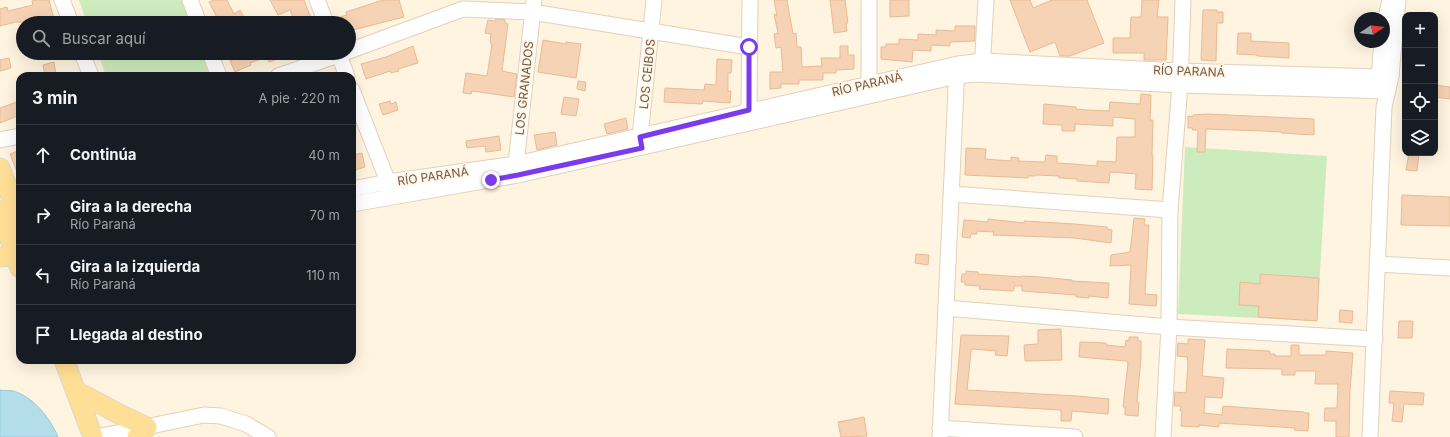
<!DOCTYPE html>
<html lang="es">
<head>
<meta charset="utf-8">
<style>
  :root { --surface:#171b24; --page:#20242c; --text:#f1f3f6; --muted:#9ea1a6; --line:#363941 }
  body { margin:0; font-family:Inter,sans-serif; background:var(--page); color:var(--text) }
  .controls { position:absolute; right:12px; top:12px; display:grid; overflow:hidden; border-radius:8px; box-shadow:0 4px 16px #0002 }
  .controls button { width:36px; height:36px; display:grid; place-items:center; padding:0; border:0; border-bottom:1px solid var(--line); background:var(--surface); color:var(--text); font:20px sans-serif }
  .compass { position:absolute; left:1354px; top:12px; width:36px; height:36px; border-radius:50%; background:var(--surface); box-shadow:0 4px 16px #0002; rotate:77deg }
  .stop { position:absolute; width:12px; height:12px; margin:-9px; border:3px solid #7c3aed; border-radius:50%; background:#fff }
  .stop.end { background:#7c3aed; border-color:#fff; box-shadow:0 1px 4px #0008 }
  .list { margin:0; padding:0; list-style:none }
  h2 { display:flex; justify-content:space-between; align-items:center; height:52px; margin:0; padding:0 16px; font-size:17px }
  h2 small { font-size:13px; font-weight:400; color:var(--muted) }
  .list li { display:grid; grid-template-columns:26px 1fr auto; gap:12px; align-items:center; box-sizing:border-box; height:60px; padding:0 16px; border-top:1px solid var(--line) }
  .list b { display:block; font-size:15px; white-space:nowrap }
  .list p { margin:0; font-size:13px; white-space:nowrap; color:var(--muted) }
  .list em { font-size:13px; font-style:normal; color:var(--muted) }
  .icon { flex:none; width:22px; height:22px; fill:none; stroke:currentColor; stroke-width:2; stroke-linecap:round; stroke-linejoin:round }
  .map { position:relative; flex:none; width:1450px; height:437px; overflow:hidden }
  .search { position:absolute; background:var(--surface); box-shadow:0 4px 16px #0002; left:16px; top:16px; width:340px; height:44px; display:flex; align-items:center; gap:10px; box-sizing:border-box; padding:0 14px; border-radius:22px; color:var(--muted); font-size:15px }
  .panel { position:absolute; background:var(--surface); box-shadow:0 4px 16px #0002; left:16px; top:72px; width:340px; height:292px; border-radius:12px }
  .map>svg:first-child { display:block }
  .green { fill:#cdecbd }
  .water { fill:#b2dde9; stroke:#98ccdb }
  .building { fill:#f6d3b4; stroke:#eaba93 }
  .lines { fill:none; stroke-linecap:round; stroke-linejoin:round }
  .minor-casing { stroke:#e3d0ba; stroke-width:17 }
  .major-casing { stroke:#ded7d2; stroke-width:21 }
  .minor { stroke:#fff; stroke-width:15 }
  .major { stroke:#ffdf95; stroke-width:19 }
  .route { stroke:#7c3aed; stroke-width:5 }
  .labels { text-anchor:middle; dominant-baseline:central; stroke-width:3.5; stroke-linejoin:round; paint-order:stroke }
  .street-label { font-size:12px; fill:#765a45; stroke:#fff7e7 }
</style>
</head>
<body>
<div class="map">
<svg width="1450" height="437" viewBox="0 0 1450 437">
  <rect width="100%" height="100%" fill="#fef4df"/>
  <g class="green">
    <path d="M79,0H185L193,23H87Z"/>
    <path d="M98,53H204L212,76H106Z"/>
    <path d="M1185,147L1327,156L1317,321L1178,314Z"/>
  </g>
  <path class="water" d="M0,390C4,391 9,390 13,391C33,396 51,419 58,437H0Z"/>
  <g class="building">
    <path d="M37,0H49L55,23L16,22L0,26V9L7,7L8,11L33,5L32,1Z"/>
    <path d="M214,0H227L234,14L240,10L247,23H220L209,2Z"/>
    <path d="M270,0H304L311,18L295,23L290,10L278,15Z"/>
    <path d="M383,0H399L404,17L349,31V23H335L334,19L347,15L346,12Z"/>
    <path d="M774,0H787L793,34L796,33L797,47H801L802,67L822,66L821,58H840V46H848V55H854V69L836,70V73H823V80H799V84H781V88L770,89V72H783L781,47L776,48L774,34L778,33L774,14L777,16Z"/>
    <path d="M830,0H845L848,23H846L847,31L834,33Z"/>
    <path d="M890,0H909V16L890,17Z"/>
    <path d="M1010,0H1030L1033,8L1052,0H1087L1104,43L1070,56H1060L1055,42L1030,52Z"/>
    <path d="M1142,0H1159L1157,17H1168L1166,60H1144V53H1113V38H1130L1131,17H1141Z"/>
    <path d="M1203,10H1217V12H1223V23H1217L1216,61L1201,60Z"/>
    <path d="M496,19L505,20V23L508,24L502,71L517,74L514,97L472,91L471,94L463,93L466,73L487,76L492,44L490,43L491,34L485,33L488,20L495,21Z"/>
    <path d="M955,26H975V41L950,42V46L931,45V51L913,50L912,62L881,59V47H886V44H899V39L918,40V34L936,35V30L955,31Z"/>
    <path d="M1238,33H1251V41L1289,43V58L1257,56V55L1237,54Z"/>
    <path d="M543,40L566,44V42L581,44L576,78L538,72Z"/>
    <path d="M413,46L418,63L398,69L399,71L391,73L390,71L366,79L361,64L386,57Z"/>
    <path d="M231,53H291L292,54L269,62L267,57L250,63L251,65L235,72L230,61L233,60Z"/>
    <path d="M9,58L11,68L0,71V60Z"/>
    <path d="M717,59L732,60L731,73H728V91H731L730,103L703,101L702,104L664,102L665,88L704,90L705,84L716,85Z"/>
    <path d="M54,62L56,74L45,76L43,65Z"/>
    <path d="M578,81L586,82L585,91L577,89Z"/>
    <path d="M1435,85L1450,87V99L1435,97Z"/>
    <path d="M1141,94L1151,95L1150,120H1153L1152,156H1153L1152,190L1135,189L1136,174L1110,172L1109,183L1077,181V179L1059,178V176L1036,175L1035,176H1028V178L965,175L966,148L986,149L985,159L1011,161V157L1019,158L1018,161L1041,162H1045L1046,155L1057,156V163L1073,164L1097,166V161L1116,162L1117,137H1135V119L1113,117V126L1075,124V131H1062V125L1043,124L1044,104L1076,107V109L1087,110L1109,111L1110,102L1140,104Z"/>
    <path d="M564,97L579,99L576,116L561,114Z"/>
    <path d="M20,101V115L0,123V108Z"/>
    <path d="M390,101L391,104L396,102L398,110L383,115L379,104Z"/>
    <path d="M1207,114L1314,119V135L1281,133V132L1263,131L1206,129L1205,152H1197L1198,130H1192L1193,128H1188V116L1193,117V115Z"/>
    <path d="M626,118L628,129L607,134L604,124Z"/>
    <path d="M555,132L557,145L537,150L534,135Z"/>
    <path d="M499,136L501,150L486,152L485,146L467,148L466,141Z"/>
    <path d="M20,150V177H19L10,154Z"/>
    <path d="M362,153L365,167L352,171V155Z"/>
    <path d="M1409,153H1419L1417,171L1406,170Z"/>
    <path d="M1402,195L1450,197V226L1401,225Z"/>
    <path d="M1134,218L1145,219L1144,225H1149L1145,294L1157,295L1156,306L1129,304L1131,265L1110,266L1111,255L1130,252Z"/>
    <path d="M988,219L1024,223V221L1075,224L1107,227V229L1112,230L1111,243L1075,238L993,235L994,232L977,231V234H971L970,238L962,237L964,220L988,222Z"/>
    <path d="M916,254L929,255L928,265L915,263Z"/>
    <path d="M966,271L978,272V274L1022,277V276L1041,277L1072,280V281L1109,283L1108,298L1089,296V298L1076,297V295L1022,291V286H1014V290L1012,291L979,289L980,286L965,285V282H961L962,274H966Z"/>
    <path d="M1260,274L1319,278L1317,321L1258,317L1259,306L1239,305L1240,282L1260,284Z"/>
    <path d="M1340,310L1353,311L1352,323L1339,322Z"/>
    <path d="M1399,321H1413L1412,338H1398Z"/>
    <path d="M1061,329L1062,360L1025,361L1024,345L1038,344V330Z"/>
    <path d="M961,335L1009,336L1007,356L995,355L996,351L972,349L971,351L967,390L1077,396L1109,399L1108,414L1072,411L1071,421H1061V410L955,404Z"/>
    <path d="M1129,337H1138V341H1141V358L1137,402L1139,403L1138,416L1125,415V407H1123L1128,363L1126,361L1079,357L1080,342L1106,343V345L1125,347L1126,340L1129,341Z"/>
    <path d="M1188,339L1205,340L1202,376L1224,378L1222,398L1205,397L1204,413L1222,415L1223,406L1304,412V413H1309L1308,431L1294,430L1295,428L1219,423V427L1199,425V427L1181,426L1182,411H1180L1181,406H1174L1175,392L1186,393L1188,362L1187,357L1177,356L1178,343L1188,344Z"/>
    <path d="M1291,345H1299V355H1326V351L1353,353L1350,390L1349,437H1336V421H1324L1325,408H1337L1338,384H1315L1316,371H1295V375H1282V369L1226,368L1227,349L1270,351V354H1275V356H1291Z"/>
    <path d="M1390,391L1424,393L1423,405L1404,404L1402,422L1392,421L1394,403H1389Z"/>
    <path d="M864,417L867,436L841,437L838,422Z"/>
  </g>
  <g class="lines">
    <defs>
      <g id="minor">
        <path d="M62,0L71,23"/>
        <path d="M190,0L199,23"/>
        <path d="M317,0L326,23"/>
        <path d="M750,0L749,111L750,119"/>
        <path d="M1384,26L1390,0"/>
        <path d="M349,51L463,9L532,12L749,47"/>
        <path d="M82,53L91,76"/>
        <path d="M210,53L219,76"/>
        <path d="M338,53L347,76"/>
        <path d="M982,71L986,0"/>
        <path d="M278,76L344,53"/>
        <path d="M1380,86L1379,77L1382,42"/>
        <path d="M352,90L388,182L389,191"/>
        <path d="M869,93V0"/>
        <path d="M0,140L20,136"/>
        <path d="M641,147L640,137L654,0"/>
        <path d="M518,172L516,164L534,0"/>
        <path d="M352,189L388,182L516,164L958,64L983,61L1180,71L1379,77L1391,76"/>
        <path d="M952,194L1170,210"/>
        <path d="M352,204L518,175L957,76L975,74L1180,85L1388,91"/>
        <path d="M1377,264L1450,268"/>
        <path d="M946,308L1169,327L1375,339"/>
        <path d="M940,428L1075,437"/>
        <path d="M97,437L204,415L221,416L246,424L268,437"/>
        <path d="M940,437L957,67"/>
        <path d="M1163,437L1169,327L1170,210L1180,85L1183,0"/>
        <path d="M1370,437L1384,107L1391,76L1398,0"/>
      </g>
      <g id="major">
        <path d="M0,168L20,220"/>
        <path d="M0,211L20,268"/>
        <path d="M0,257L20,255"/>
        <path d="M64,360L93,437"/>
        <path d="M76,391L123,416L147,427L137,437"/>
      </g>
    </defs>
    <use href="#minor" class="minor-casing"/>
    <use href="#major" class="major-casing"/>
    <use href="#minor" class="minor"/>
    <use href="#major" class="major"/>
  </g>
  <g class="lines">
    <path class="route" d="M491,180L518,175L642,148L640,137L749,110V47"/>
  </g>
  <g class="labels">
    <g class="street-label">
      <text transform="translate(1189 71) rotate(2)">RÍO PARANÁ</text>
      <text transform="translate(647 74) rotate(-84)">LOS CEIBOS</text>
      <text transform="translate(867 84) rotate(-13)">RÍO PARANÁ</text>
      <text transform="translate(524 88) rotate(-84)">LOS GRANADOS</text>
      <text transform="translate(433 176) rotate(-8)">RÍO PARANÁ</text>
    </g>
  </g>
</svg>
<div class="controls">
<button>+</button>
<button>−</button>
<button><svg class="icon" aria-label="locate" viewBox="0 0 24 24"><circle cx="12" cy="12" r="6"/><path d="M12 2v4M12 18v4M2 12h4M18 12h4"/></svg></button>
<button><svg class="icon" aria-label="layers" viewBox="0 0 24 24"><path d="M12 4l9 5-9 5-9-5zM3 14l9 5 9-5"/></svg></button>
</div>
<svg class="compass" viewBox="-18 -18 36 36"><path d="M0-13l5 13h-10z" fill="#e53935"/><path d="M0 13l5-13h-10z" fill="#9ea1a6"/></svg>
<div class="stop" style="left:749px;top:47px"></div>
<div class="stop end" style="left:491px;top:180px"></div>
<div class="search"><svg class="icon" aria-label="search" viewBox="0 0 24 24"><circle cx="10" cy="10" r="6"/><path d="M15 15l6 6"/></svg>Buscar aquí</div>
<section class="panel">
<h2>3 min<small>A pie · 220 m</small></h2>
<ul class="list">
<li><svg class="icon" aria-label="ahead" viewBox="0 0 24 24"><path d="M12 20V5M6 11l6-6 6 6"/></svg><div><b>Continúa</b></div><em>40 m</em></li>
<li><svg class="icon" aria-label="right" viewBox="0 0 24 24"><path d="M7 20v-9h11M14 6l5 5-5 5"/></svg><div><b>Gira a la derecha</b><p>Río Paraná</p></div><em>70 m</em></li>
<li><svg class="icon" aria-label="left" viewBox="0 0 24 24"><path d="M17 20v-9H6M10 6l-5 5 5 5"/></svg><div><b>Gira a la izquierda</b><p>Río Paraná</p></div><em>110 m</em></li>
<li><svg class="icon" aria-label="arrive" viewBox="0 0 24 24"><path d="M6 21V4h12l-3 4 3 4H6"/></svg><div><b>Llegada al destino</b></div></li>
</ul>
</section>
</div>
</body>
</html>
